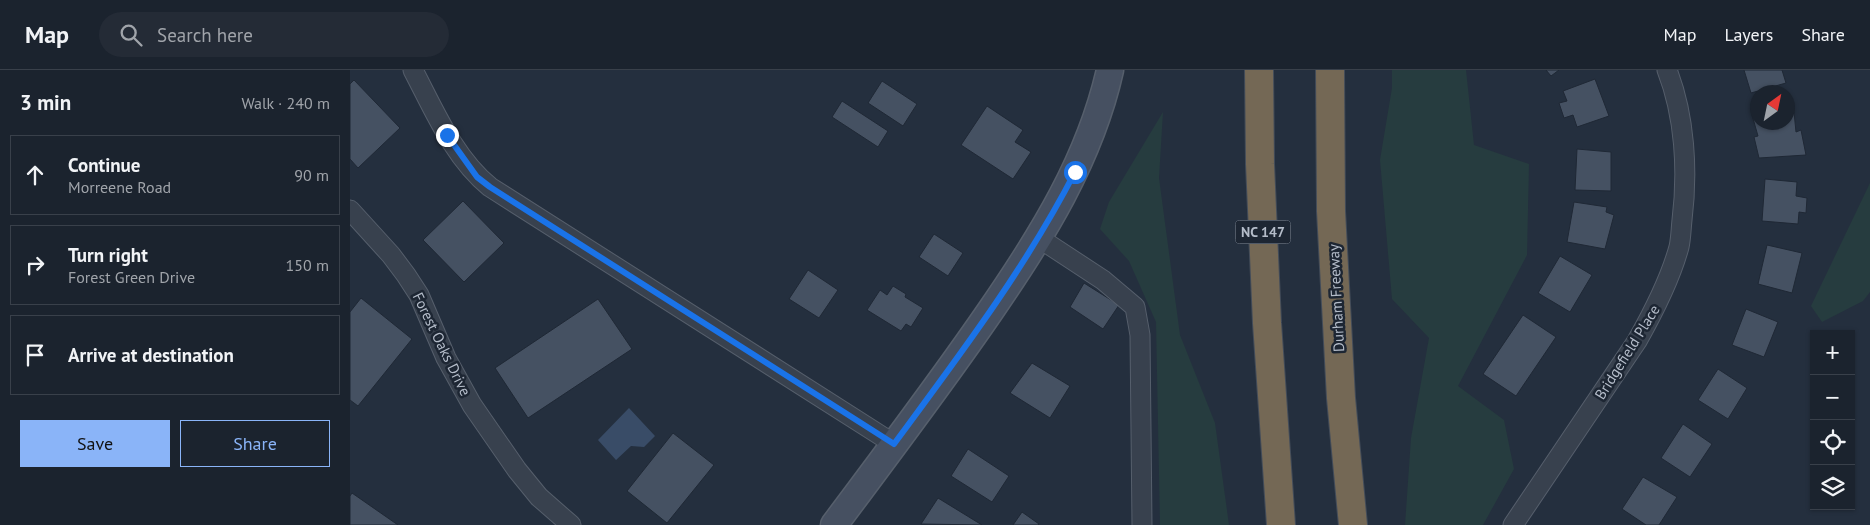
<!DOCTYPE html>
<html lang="en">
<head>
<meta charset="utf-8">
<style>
  :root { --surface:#1b232e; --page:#242b36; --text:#f1f3f6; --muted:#a0a4aa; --line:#39404a; --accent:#8ab4f8 }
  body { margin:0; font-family:"PT Sans",sans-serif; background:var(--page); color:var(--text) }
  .controls { position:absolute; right:15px; bottom:15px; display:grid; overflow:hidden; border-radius:0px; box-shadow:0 1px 4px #0004 }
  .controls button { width:45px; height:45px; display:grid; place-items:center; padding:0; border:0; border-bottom:1px solid var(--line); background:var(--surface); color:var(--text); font:25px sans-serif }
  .compass { position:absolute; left:1400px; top:15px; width:45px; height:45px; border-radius:50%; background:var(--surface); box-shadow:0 1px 4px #0004; rotate:33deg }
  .stop { position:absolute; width:15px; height:15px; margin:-11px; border:4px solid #1a73e8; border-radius:50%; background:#fff }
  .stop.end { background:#1a73e8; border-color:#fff; box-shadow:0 1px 5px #0008 }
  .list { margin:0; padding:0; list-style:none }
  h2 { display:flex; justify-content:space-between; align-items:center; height:65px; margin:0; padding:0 20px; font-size:21px }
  h2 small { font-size:16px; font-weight:400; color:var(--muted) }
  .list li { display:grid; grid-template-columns:32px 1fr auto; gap:15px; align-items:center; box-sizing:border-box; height:80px; margin:0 10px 10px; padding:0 10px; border:1px solid var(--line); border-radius:0px }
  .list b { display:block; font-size:19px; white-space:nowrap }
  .list p { margin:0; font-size:16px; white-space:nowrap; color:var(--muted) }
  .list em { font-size:16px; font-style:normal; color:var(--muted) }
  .actions { display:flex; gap:10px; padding:15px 20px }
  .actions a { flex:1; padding:11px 0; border:1px solid var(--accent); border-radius:0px; text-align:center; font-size:18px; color:var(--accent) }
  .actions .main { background:var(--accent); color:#111 }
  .icon { flex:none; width:28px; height:28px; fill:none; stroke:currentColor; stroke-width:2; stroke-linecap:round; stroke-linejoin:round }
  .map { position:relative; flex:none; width:1520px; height:455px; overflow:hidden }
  header { display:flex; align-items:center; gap:30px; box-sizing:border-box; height:70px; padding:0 25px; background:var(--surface); border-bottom:1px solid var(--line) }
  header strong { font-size:24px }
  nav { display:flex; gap:28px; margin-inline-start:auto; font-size:18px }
  .search { width:350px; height:45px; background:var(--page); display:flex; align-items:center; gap:12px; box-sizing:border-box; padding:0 18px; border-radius:28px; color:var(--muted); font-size:19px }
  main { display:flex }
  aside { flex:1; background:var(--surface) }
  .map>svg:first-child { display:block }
  .green { fill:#263c3f }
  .water { fill:#394c67 }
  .building { fill:#455162; stroke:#1f2835 }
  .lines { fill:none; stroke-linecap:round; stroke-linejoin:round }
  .street-casing { stroke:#565f6c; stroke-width:21 }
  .secondary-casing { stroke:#565f6c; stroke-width:29 }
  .highway-casing { stroke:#434c59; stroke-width:30 }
  .street { stroke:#38414e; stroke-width:19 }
  .secondary { stroke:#465061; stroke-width:26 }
  .highway { stroke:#746855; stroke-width:28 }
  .route { stroke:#1a73e8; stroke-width:6 }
  .labels { text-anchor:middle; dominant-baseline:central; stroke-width:5; stroke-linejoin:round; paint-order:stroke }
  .shield { fill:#1d2633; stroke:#878f9c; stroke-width:1 }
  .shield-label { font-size:14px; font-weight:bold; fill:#b4bcc9 }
  .street-label { font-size:15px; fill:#b4bcc9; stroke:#1d2633 }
</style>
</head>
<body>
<header>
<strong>Map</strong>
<div class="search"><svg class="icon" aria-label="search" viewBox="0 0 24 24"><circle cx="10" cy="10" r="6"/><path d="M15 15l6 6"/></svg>Search here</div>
<nav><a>Map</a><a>Layers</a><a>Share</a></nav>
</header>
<main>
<aside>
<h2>3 min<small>Walk · 240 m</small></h2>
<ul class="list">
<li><svg class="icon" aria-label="ahead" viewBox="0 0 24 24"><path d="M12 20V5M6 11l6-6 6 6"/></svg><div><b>Continue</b><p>Morreene Road</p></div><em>90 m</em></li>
<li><svg class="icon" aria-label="right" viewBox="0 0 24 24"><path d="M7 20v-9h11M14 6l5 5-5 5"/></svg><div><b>Turn right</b><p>Forest Green Drive</p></div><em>150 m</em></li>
<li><svg class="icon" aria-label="arrive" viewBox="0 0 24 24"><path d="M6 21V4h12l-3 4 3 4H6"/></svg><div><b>Arrive at destination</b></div></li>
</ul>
<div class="actions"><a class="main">Save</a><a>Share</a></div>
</aside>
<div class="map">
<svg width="1520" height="455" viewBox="0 0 1520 455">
  <rect width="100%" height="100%" fill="#242f3e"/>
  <g class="green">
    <path d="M1042,0H1116L1124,75L1179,94L1177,185L1108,316L1154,350L1164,399L1133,455H1055L1061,368L1079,268L1042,229L1030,90L1042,18Z"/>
    <path d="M813,42L809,108L830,265L865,353L879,455H810L806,252L779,191L750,159L759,132Z"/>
    <path d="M1520,113V222L1513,231L1472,252L1461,236Z"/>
  </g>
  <path class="water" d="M279,338L305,366L294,377L281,376L266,390L248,370Z"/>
  <g class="building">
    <path d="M1196,0H1209L1201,6Z"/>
    <path d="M1394,0H1432L1436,13L1401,23Z"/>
    <path d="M1245,9L1259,46L1227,57L1223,45L1214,48L1209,33L1217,31L1213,21Z"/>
    <path d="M4,10L50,58L8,98L0,89V14Z"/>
    <path d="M532,11L567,34L553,56L518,33Z"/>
    <path d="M492,31L538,61L528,77L482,47Z"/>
    <path d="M637,36L673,60L665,72L681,82L663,109L611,75Z"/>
    <path d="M1438,42H1444L1446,62L1451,60L1456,85L1409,88L1404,67L1408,66L1402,45H1408V52H1438Z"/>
    <path d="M1227,79L1261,82V121L1225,120Z"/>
    <path d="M1415,109L1447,112L1446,126L1457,128L1456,143L1449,142L1448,154L1412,151Z"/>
    <path d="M113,131L154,173L114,212L73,170Z"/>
    <path d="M1224,132L1257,137L1256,142L1264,145L1255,179L1217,172Z"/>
    <path d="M584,164L613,183L598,206L569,187Z"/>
    <path d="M1417,175L1452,183L1442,223L1408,214Z"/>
    <path d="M1210,186L1242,205L1220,242L1188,223Z"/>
    <path d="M458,200L488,220L469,248L439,229Z"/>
    <path d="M734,213L769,235L753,259L720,237Z"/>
    <path d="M543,216L556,224L555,227L573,238L561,257L556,254L551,261L517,240L530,220L537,225Z"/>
    <path d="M11,228L62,269L8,336L0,330V242Z"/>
    <path d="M248,229L282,279L178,348L145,298Z"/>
    <path d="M1396,239L1428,252L1414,287L1382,275Z"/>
    <path d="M1173,245L1206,267L1166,326L1133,304Z"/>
    <path d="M682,293L720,316L700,348L660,323Z"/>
    <path d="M1368,299L1397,318L1378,349L1348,330Z"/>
    <path d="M1333,354L1362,374L1340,407L1311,388Z"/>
    <path d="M323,363L364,395L317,453L277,421Z"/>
    <path d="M618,379L659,406L642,432L601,406Z"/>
    <path d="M1293,407L1327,427L1309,455H1296L1272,439Z"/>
    <path d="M2,423L48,455H0V426Z"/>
    <path d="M588,428L632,455L571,454Z"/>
    <path d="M672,442L689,454L688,455H663Z"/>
  </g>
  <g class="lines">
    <defs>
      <g id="street">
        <path d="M63,0C84,40 104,88 140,117L544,374"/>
        <path d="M0,140L41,185L56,205L69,225L96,288L122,335L167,400L189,427L221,455"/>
        <path d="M689,168L753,210L785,237L790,265L792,455"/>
        <path d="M1163,455L1287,271C1304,241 1320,210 1329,177C1331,168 1331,159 1332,150C1338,101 1335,46 1317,0"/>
      </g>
      <path id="secondary" d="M484,455C537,384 591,313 641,240C692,166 740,89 760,0"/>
      <g id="highway">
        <path d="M909,0L910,94L917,253L931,455"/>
        <path d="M980,0L981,141L991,328L1003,455"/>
      </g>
    </defs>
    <use href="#street" class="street-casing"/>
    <use href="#secondary" class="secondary-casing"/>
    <use href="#highway" class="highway-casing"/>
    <use href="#street" class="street"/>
    <use href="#secondary" class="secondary"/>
    <use href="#highway" class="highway"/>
  </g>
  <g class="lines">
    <path class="route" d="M97,65L127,107L140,117L544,374C609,286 675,199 725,102"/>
  </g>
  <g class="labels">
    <rect class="shield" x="885.5" y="150.5" width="55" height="23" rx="4"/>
    <g class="shield-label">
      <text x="913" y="162">NC 147</text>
    </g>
    <g class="street-label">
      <text transform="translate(986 228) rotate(-93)">Durham Freeway</text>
      <text transform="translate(92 274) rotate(64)">Forest Oaks Drive</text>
      <text transform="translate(1277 282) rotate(-58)">Bridgefield Place</text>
    </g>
  </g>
</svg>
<div class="controls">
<button>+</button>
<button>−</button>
<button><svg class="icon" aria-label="locate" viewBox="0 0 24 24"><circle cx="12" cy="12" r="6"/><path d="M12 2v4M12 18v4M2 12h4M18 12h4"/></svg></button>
<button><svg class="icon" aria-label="layers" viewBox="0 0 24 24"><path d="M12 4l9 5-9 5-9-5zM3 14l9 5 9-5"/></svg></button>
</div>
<svg class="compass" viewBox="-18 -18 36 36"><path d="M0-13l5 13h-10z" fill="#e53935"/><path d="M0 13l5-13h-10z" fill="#a0a4aa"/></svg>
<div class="stop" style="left:725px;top:102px"></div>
<div class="stop end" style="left:97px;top:65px"></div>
</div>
</main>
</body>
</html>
